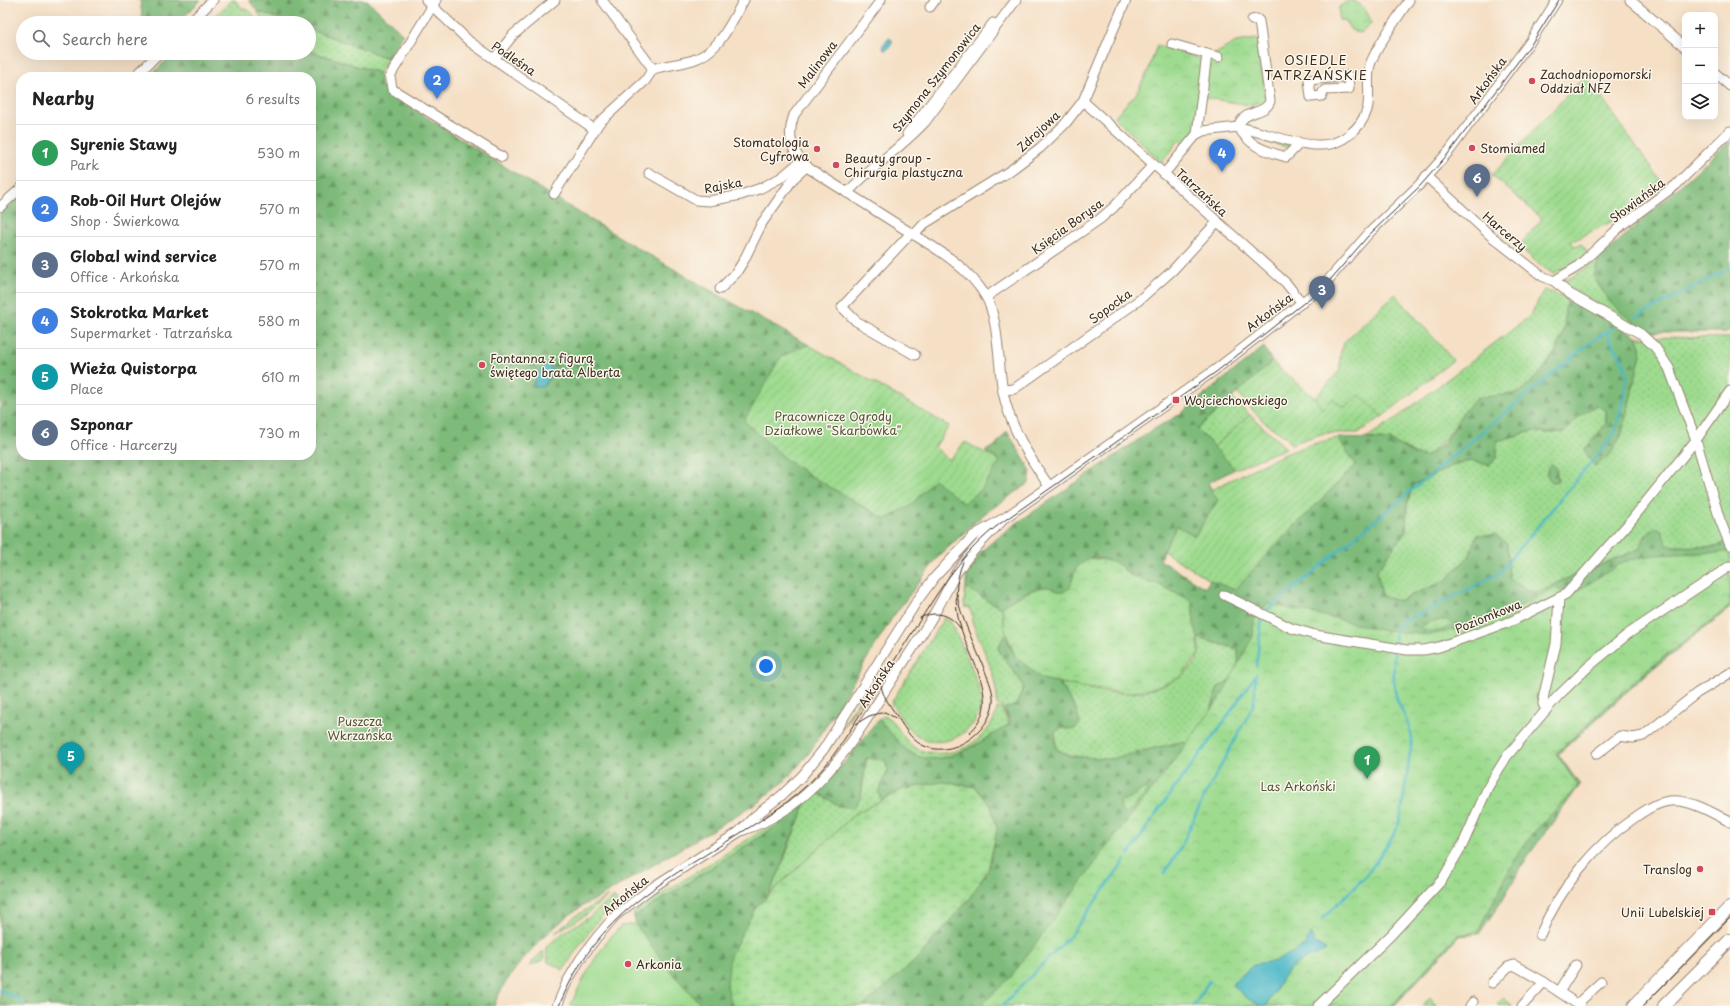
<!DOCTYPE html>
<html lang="en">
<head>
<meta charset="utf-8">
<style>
  :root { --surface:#fff; --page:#f6f6f6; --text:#222; --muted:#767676; --line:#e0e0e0; --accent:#0b8043 }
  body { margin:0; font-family:"Playpen Sans",sans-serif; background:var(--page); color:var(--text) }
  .controls { position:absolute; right:12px; top:12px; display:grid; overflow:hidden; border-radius:8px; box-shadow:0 4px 16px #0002 }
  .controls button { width:36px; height:36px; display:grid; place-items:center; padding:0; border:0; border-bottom:1px solid var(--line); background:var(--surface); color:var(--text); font:20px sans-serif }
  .you { position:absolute; left:766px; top:666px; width:14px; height:14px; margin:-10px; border:3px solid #fff; border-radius:50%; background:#1a73e8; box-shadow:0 0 0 6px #1a73e833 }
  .badge { display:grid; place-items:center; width:26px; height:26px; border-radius:50%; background:var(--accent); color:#fff; font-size:13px; font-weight:700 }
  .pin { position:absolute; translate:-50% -33px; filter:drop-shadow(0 1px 2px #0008) }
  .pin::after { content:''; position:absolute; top:21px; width:14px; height:12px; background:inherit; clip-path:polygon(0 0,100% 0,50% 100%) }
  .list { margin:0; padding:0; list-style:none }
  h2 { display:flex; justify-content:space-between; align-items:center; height:52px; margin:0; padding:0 16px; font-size:17px }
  h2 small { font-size:13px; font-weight:400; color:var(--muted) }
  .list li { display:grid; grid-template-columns:26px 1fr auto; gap:12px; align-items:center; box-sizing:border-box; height:56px; padding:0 16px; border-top:1px solid var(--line) }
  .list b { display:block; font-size:15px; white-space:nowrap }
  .list p { margin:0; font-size:13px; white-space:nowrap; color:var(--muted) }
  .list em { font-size:13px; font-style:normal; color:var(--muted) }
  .icon { flex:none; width:22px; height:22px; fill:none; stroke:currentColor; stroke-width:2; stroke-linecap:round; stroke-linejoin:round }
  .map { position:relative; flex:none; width:1730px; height:1006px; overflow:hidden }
  .search { position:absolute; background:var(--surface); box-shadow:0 4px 16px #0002; left:16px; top:16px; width:300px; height:44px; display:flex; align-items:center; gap:10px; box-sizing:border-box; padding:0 14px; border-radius:22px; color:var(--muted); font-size:15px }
  .panel { position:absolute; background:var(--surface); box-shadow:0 4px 16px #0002; left:16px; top:72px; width:300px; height:388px; border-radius:16px }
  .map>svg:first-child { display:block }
  .grass { fill:url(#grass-dots); stroke:#6c8256 }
  .forest { fill:url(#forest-firs); stroke:#5c724c }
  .wetland { fill:url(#wetland-marsh); stroke:#6c8256 }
  .park { fill:url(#park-crowns); stroke:#6c8256 }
  .garden { fill:url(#garden-furrows); stroke:#6c8256 }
  .pitch { fill:#9edb8f; stroke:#6c8256 }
  .water { fill:#4cb8c7; stroke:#447172 }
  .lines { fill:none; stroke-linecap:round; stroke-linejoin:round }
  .stream { stroke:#4cb8c7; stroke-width:2.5 }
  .minor-casing { stroke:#988472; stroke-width:11 }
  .major-casing { stroke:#988472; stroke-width:14 }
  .minor { stroke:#fff; stroke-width:9 }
  .major { stroke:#fff; stroke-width:12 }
  .tram { stroke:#3b2a1e; stroke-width:1 }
  .poi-dot { fill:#d1495b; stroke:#fbf7ec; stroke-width:1.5 }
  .labels { text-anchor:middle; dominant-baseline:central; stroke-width:3; stroke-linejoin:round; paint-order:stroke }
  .street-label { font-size:12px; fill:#3b2a1e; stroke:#fbf7ec }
  .poi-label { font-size:12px; fill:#3b2a1e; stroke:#fbf7ec; text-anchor:start }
  .park-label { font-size:12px; fill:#54563a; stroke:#fbf7ec }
  .neighbourhood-label { font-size:13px; letter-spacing:1px; fill:#3b2a1e; stroke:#fbf7ec }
</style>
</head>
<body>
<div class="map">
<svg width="1730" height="1006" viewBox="0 0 1730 1006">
  <defs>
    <pattern id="grass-dots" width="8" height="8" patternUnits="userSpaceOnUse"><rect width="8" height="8" fill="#9edb8f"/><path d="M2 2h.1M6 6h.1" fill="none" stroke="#89bc7b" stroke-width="1.8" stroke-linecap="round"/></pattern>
    <pattern id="forest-firs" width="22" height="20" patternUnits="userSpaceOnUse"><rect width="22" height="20" fill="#7ebb7a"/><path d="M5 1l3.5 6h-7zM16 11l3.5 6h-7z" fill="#689863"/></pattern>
    <pattern id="wetland-marsh" width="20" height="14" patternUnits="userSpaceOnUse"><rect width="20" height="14" fill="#9edb8f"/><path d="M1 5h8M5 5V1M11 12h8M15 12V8" fill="none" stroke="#89bc7b"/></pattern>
    <pattern id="park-crowns" width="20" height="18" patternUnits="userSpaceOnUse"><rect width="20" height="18" fill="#9edb8f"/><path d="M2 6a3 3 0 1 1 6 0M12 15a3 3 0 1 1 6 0" fill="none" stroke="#89bc7b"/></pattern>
    <pattern id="garden-furrows" width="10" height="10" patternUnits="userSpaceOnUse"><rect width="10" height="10" fill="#9edb8f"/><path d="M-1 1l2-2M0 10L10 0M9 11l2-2" fill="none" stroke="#89bc7b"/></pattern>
  </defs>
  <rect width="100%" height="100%" fill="#fbf7ec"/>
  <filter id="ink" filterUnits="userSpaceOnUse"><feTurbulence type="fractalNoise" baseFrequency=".025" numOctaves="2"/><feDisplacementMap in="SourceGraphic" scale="8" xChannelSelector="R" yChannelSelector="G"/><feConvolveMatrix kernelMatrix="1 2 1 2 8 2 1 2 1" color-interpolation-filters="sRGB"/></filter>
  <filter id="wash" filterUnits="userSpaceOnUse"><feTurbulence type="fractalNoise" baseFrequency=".012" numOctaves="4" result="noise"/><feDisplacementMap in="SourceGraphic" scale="16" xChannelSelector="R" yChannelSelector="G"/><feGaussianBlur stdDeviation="0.9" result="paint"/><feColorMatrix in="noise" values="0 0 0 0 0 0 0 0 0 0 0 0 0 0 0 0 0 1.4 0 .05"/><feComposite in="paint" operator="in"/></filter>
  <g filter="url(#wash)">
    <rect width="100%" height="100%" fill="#f5dfc5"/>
    <g class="grass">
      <path d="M232,0H235L242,8L250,11L259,23L209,22Z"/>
      <path d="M257,11L292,23H265Z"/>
      <path d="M309,29L388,58L379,73L309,51Z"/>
      <path d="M1266,138L1292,145L1290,148L1266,142Z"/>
      <path d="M1599,259L1594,277L1609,301L1644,332L1560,283L1572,277Z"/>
      <path d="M1544,290L1570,298C1565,310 1567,319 1564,331C1558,353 1538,381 1519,393C1507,400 1477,407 1463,412C1453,431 1442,444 1425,457L1414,454L1390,440L1366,438L1398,417L1530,316Z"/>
      <path d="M1395,294L1453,360L1382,417L1360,395L1345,407L1322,409L1315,398L1340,370V356L1343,343Z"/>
      <path d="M1638,337L1730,338V531L1725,542L1716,547L1668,546L1661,530L1646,535L1639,549L1559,582C1535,598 1530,593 1509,578L1507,544L1477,535L1470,555L1445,581L1398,601L1382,597L1377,570L1406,531L1407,504L1413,485L1458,463L1472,461L1489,464L1497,458L1496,441L1533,431L1546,433L1564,432L1581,415L1596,405L1606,410V424L1595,466L1634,377L1641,354Z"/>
      <path d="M1232,397L1250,415L1214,447L1197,429Z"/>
      <path d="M985,548L1006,604L1002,608L1005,630L1012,651L1004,635L998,649L1024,686L1016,705L1005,708L1010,723L1002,707L997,705C998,676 981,646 971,619L973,618L969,607L965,608L964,604L967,567L969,563Z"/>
      <path d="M944,618L950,621L954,628C962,646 981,684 981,702C980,732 942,752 918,736C906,729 899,714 891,703Z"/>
      <path d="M1198,638L1238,649L1239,665L1168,854L1155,748C1141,751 1123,758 1110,759C1094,760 1068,758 1056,748L1055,732L1063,727L1068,729L1076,710L1060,683C1082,687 1105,694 1127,693C1149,693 1194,678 1199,653C1200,649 1198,642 1198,638Z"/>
      <path d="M868,686L869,687L828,751L827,750Z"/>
      <path d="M997,708L1002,709L1009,725C983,740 940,772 910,753C902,748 886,728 879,719L884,716C898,721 901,739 914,747C944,765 992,743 997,708Z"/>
      <path d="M867,758L885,760L888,770L879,793L882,800L856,813L768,895L781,868L804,805L780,824L634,917V913L652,900L804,804L817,792L827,799L861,796Z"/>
      <path d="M608,896L586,915L555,933L573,918Z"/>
      <path d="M614,897L618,902C595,920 580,944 565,968L561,970L562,969L548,962L546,947L564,932L588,918Z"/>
      <path d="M543,951L544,960L530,966V964Z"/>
      <path d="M1504,997L1512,1006L1497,1005Z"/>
    </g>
    <g class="forest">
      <path d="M140,0H201L178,23H143Z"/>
      <path d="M249,0H367L403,34L388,58L309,29V23H292L257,11Z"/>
      <path d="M309,51L379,73L381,85L392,95C528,183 666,268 809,345L799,348L750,411L768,442L787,460L806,473L885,519L910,506L934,479L981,490L1000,461L985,451L994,447L1007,431L1031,471L1029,483L984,514L938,557L892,618L810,752L785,781L755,804L600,897C564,911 506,969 494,1006H0V214L21,195V455H311V77H149L174,53H309Z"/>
      <path d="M1730,141V332H1644L1609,301L1594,277L1599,259Z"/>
      <path d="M1570,298L1638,337L1641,354L1622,434L1610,455L1595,466L1584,450L1606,424V410L1596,405L1581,415L1564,432L1546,433L1533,431L1497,441V458L1489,465L1472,461L1458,463L1413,485L1407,504L1406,531L1377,570L1382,596L1398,601L1445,581L1470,555L1477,535H1496L1507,544L1509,578C1530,593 1535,598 1559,582L1639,549L1646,535L1655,527L1661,530L1668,546L1716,547L1725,542L1730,531V608L1651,670L1558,754L1580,785L1528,856L1501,902L1479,934L1459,936L1394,1006H1266L1168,854L1218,687C1237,679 1239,668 1238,649L1198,638L1194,623L1192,604L1154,583C1136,584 1127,568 1113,562C1106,558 1097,558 1089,558C1078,567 1077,582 1069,589C1061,596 1053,587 1046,587C1030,588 1012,599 1000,608L967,588L968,576L985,548L1004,532L1154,429L1179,415L1264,347L1272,362L1197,429L1235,469L1208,483L1218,500L1194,537L1177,526L1163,551L1160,560L1205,588L1210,580L1235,590L1274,547L1356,465L1338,438L1390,440L1414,454L1425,457L1441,446L1454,429L1463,412L1477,398L1519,393L1543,370L1557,349L1564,330L1565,308Z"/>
      <path d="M1551,464L1556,467L1558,481L1552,482C1546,477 1545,470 1551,464Z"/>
      <path d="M1004,635L1015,656L1042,679L1060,683L1076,710L1080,723L1076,728L1068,729L1063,727L1055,732L1056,748L1062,753L1071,756L1110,759L1180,742L1188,743L1166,1006H863L914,962L969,899L988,870L997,829L991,806L975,787L943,782L904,789L882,800L878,793L888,770L885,760L866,758L861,796L854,808L839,806L817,792L845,762L879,719C886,727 902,749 911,753C943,772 983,740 1010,724L1005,708L1016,705L1024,686L998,649Z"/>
      <path d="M804,804L802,815L791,837L781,868L768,895L756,907L727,985L732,1006H702C686,988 637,938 634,917L780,824Z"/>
    </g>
    <g class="wetland">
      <path d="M1446,619L1451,624C1444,632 1431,633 1422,629V626L1430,622Z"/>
      <path d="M943,782L975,787L991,806L997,829L988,870L969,899L914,962L863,1006H732L727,985L730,956L756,907L856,813L904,789Z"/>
      <path d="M1145,788H1147L1145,795L1126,815L1121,810L1120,801L1130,798Z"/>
    </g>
    <g class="park">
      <path d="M1349,0C1359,0 1371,15 1371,24L1361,33L1351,30L1345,21L1339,20V7Z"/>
      <path d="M1257,39L1266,101L1249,105L1200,97L1195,133L1185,143L1179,140L1162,163L1114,117L1136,94L1148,71L1157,45L1205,60L1236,42Z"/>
      <path d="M1727,552L1730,554V606L1650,667L1556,753L1578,786L1533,833L1516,856L1478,932L1457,935L1391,1006H980L1011,977L1115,836L1165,773L1221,697L1253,636L1254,620L1268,604L1334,618L1384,631L1429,635L1489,623L1557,587L1569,596L1625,561L1654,555Z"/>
      <path d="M1089,558L1113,561L1122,567L1128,574L1149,583L1157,584L1190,600L1192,604L1194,623L1198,638L1199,654L1181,677L1175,680L1146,690L1127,693L1086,688L1042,679L1015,656L1005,630L1002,608L1006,604C1017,598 1033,587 1047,587C1056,588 1058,596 1070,588L1076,568Z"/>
      <path d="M1430,998L1437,1006H1421Z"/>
    </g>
    <g class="garden">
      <path d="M1586,75L1665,187L1622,216L1571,242L1574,246L1581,244L1587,252L1579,260L1553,274L1535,261L1519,246L1542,219L1492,175Z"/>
      <path d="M809,345L949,426L935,447L949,460L965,442L1000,461L981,490L963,503L934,479L910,506L885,519L806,473L787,460L744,421L780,358L799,348Z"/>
      <path d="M1272,362L1315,398L1322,409L1332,399L1345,407L1360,395L1382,417L1358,433H1324L1291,444L1287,438L1263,421L1237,393Z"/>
      <path d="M1250,415L1286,448L1235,469L1214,447Z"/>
      <path d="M1338,438L1356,465L1274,547L1235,590L1210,580L1163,551L1177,526L1195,536L1218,500L1211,490C1252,470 1293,446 1338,438Z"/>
    </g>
    <path class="pitch" d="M635,924L672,973L702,1006H570C584,977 598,949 621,926Z"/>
    <g class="water">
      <path d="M889,38L892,40C893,44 888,50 884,50L882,46Z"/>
      <path d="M549,364L553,372L543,387H536L534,385L536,375L546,365Z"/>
      <path d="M1310,934L1312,935L1314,942L1325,949V951C1311,957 1296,961 1286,973C1278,983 1274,996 1266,1006C1253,1006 1243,994 1234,986L1233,983L1252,966L1260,963L1276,961L1306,945Z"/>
    </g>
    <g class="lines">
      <g class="stream">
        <path d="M1637,317L1730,268"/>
        <path d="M1266,611L1586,346L1606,332"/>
        <path d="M1395,643L1396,628L1402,621L1422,613L1498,574L1614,435L1625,394L1627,374L1622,359L1606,332L1613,328"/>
        <path d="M1256,666L1262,618"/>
        <path d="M1129,854L1160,808L1223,723L1256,674"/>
        <path d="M1164,874L1181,847L1202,801L1253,706L1255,696V677"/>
        <path d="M1322,919L1367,875L1396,831L1401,816L1412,740C1411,725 1402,713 1397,699C1392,685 1394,667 1394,652"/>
        <path d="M0,990L17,998L23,1006"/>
        <path d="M1002,1006L1071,935L1125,860"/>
        <path d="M1194,1006L1209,981L1211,982"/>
      </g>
    </g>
  </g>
  <g filter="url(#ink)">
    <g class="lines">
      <defs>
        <g id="minor">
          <path d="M426,0L470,42L594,129"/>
          <path d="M436,0L390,76L392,89L502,157"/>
          <path d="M602,0L653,69"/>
          <path d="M881,0L794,115C786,137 792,155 810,169C838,187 867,205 895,223C926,243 967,263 986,297C999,319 998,365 1003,392C1010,427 1029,457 1049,486"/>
          <path d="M1630,0L1685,47"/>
          <path d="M930,7L935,0"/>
          <path d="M1252,20L1257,19L1259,21L1270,101C1266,115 1243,109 1238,127C1263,132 1298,146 1321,145C1341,145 1361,129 1367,110C1371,96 1366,80 1370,65C1376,46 1398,18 1409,0"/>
          <path d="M190,23L213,0"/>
          <path d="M1172,44L1207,54L1197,134"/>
          <path d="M1207,54L1219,57"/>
          <path d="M494,59L513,35L555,0"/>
          <path d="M653,69C666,65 680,64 693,60C720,51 730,24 744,0"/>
          <path d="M1715,73L1730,86"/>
          <path d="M1348,76L1349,89L1325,90L1323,92L1322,96L1311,97L1309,80Z"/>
          <path d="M135,77L159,53"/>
          <path d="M1083,101L1286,283L1302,303"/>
          <path d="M907,134L993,23"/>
          <path d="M649,173L696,200L709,201L741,195L761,188L782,177L801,161"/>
          <path d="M1164,174L1197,134L1203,131L1238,127C1252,148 1263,150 1286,157L1297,146L1298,142"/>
          <path d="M1426,176L1491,236L1542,276L1554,281L1570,294L1641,334L1655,347L1669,368L1673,379L1696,440L1720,520L1730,545"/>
          <path d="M847,193C871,167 901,148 925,122L1016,0"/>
          <path d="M554,194L599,123L645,81L653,69"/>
          <path d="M0,207L21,188"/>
          <path d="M911,233L842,307L856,321L915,355"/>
          <path d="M914,235L924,224L1011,170L1040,148L1065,124L1083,101L1126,0"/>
          <path d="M1554,281L1577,267L1622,225L1676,185L1730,131"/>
          <path d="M720,289L736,273L744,260L762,223L793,179L807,166"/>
          <path d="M986,297L1100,219L1114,207L1153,165"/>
          <path d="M1003,390L1014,389L1138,301L1172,271L1217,222"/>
          <path d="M1224,595L1291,628L1315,635L1407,650H1424L1439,647L1512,621L1566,594L1629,523L1696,440L1730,391"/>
          <path d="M1546,710L1543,704L1544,694L1556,644L1559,598"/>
          <path d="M1597,754L1620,736L1633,738L1643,736L1697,693L1730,673"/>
          <path d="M741,831C814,808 849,747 888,686C905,660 923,634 938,607C945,595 950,583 957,572C969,554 985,538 1001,522"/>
          <path d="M1540,935C1560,888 1594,845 1637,816C1647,809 1658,802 1670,801C1690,799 1713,813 1730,822"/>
          <path d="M1492,983L1508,967L1514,965L1544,982"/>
          <path d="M1559,992L1576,965"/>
          <path d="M1577,1004L1601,982"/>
          <path d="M557,1006L567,982L581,958L597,937L615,916L653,887L739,832L755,816L781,796L802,776L823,750L917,601L934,578L973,536L1006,517L1215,370L1323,286L1369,233L1419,185L1450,150L1530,42L1557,0"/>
          <path d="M1318,1006L1391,935L1442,880L1463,844L1488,787L1507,756L1558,696L1588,667L1628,634L1730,566"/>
          <path d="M1470,1006L1473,1002"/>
          <path d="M1522,1006L1544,982L1580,1006"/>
        </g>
        <g id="major">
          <path d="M1634,1006L1730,907"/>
          <path d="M1664,1006L1730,940"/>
        </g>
      </defs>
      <use href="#minor" class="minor-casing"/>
      <use href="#major" class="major-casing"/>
      <use href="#minor" class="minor"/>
      <use href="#major" class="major"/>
      <g class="tram">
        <path d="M963,562C955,580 954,606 960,625C969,659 1004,704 969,733"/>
        <path d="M920,618C935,610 951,614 960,628"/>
        <path d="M881,680C880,693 888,702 895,713C902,724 910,739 922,745C950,760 990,733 993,703C994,692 989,681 985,671C977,649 959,615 957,594"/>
        <path d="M856,724L869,716L885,712L897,719"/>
        <path d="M559,1006C597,913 662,883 742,832C768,816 793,800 814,778C832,760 845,738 859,716C878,687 896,657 915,628C940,589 963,551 1001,523L1216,372L1324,287L1369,235L1420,186L1448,154L1532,43L1559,0"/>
        <path d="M1643,1006L1730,918"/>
      </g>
    </g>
  </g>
  <g class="poi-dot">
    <circle cx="1532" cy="81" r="4"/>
    <circle cx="1472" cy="148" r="4"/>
    <circle cx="817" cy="149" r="4"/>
    <circle cx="836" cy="165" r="4"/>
    <circle cx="482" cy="365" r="4"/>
    <rect x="1172" y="396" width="8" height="8" rx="2"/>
    <circle cx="1700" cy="869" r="4"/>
    <rect x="1708" y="908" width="8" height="8" rx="2"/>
    <circle cx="628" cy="964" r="4"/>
  </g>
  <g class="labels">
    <g class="street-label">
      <text transform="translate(514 58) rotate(34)">Podleśna</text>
      <text transform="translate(817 64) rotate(-53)">Malinowa</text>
      <text transform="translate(936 77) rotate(-52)">Szymona Szymonowica</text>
      <text transform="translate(1487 80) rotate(-54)">Arkońska</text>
      <text transform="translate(1038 131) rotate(-43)">Zdrojowa</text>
      <text transform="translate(723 185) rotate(-11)">Rajska</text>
      <text transform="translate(1202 192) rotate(42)">Tatrzańska</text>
      <text transform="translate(1637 200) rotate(-37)">Słowiańska</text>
      <text transform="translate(1067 226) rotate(-36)">Księcia Borysa</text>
      <text transform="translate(1505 231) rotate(40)">Harcerzy</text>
      <text transform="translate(1110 306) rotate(-36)">Sopocka</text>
      <text transform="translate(1269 312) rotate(-37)">Arkońska</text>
      <text transform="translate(1488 616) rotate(-22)">Poziomkowa</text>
      <text transform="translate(876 683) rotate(-57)">Arkońska</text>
      <text transform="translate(625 895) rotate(-39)">Arkońska</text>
    </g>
    <g class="poi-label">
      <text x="1540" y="74">Zachodniopomorski<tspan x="1540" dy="14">Oddział NFZ</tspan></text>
      <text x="809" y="142" text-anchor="end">Stomatologia<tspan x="809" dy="14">Cyfrowa</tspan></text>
      <text x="1480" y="148">Stomiamed</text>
      <text x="844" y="158">Beauty group -<tspan x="844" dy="14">Chirurgia plastyczna</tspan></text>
      <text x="490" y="358">Fontanna z figurą<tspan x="490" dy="14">świętego brata Alberta</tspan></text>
      <text x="1184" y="400">Wojciechowskiego</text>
      <text x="1692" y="869" text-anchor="end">Translog</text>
      <text x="1704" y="912" text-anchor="end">Unii Lubelskiej</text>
      <text x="636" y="964">Arkonia</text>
    </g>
    <g class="park-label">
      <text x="833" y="416">Pracownicze Ogrody<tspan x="833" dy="14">Działkowe "Skarbówka"</tspan></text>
      <text x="360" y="721">Puszcza<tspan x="360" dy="14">Wkrzańska</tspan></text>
      <text x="1298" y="786">Las Arkoński</text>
    </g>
    <g class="neighbourhood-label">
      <text x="1316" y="59">OSIEDLE<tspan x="1316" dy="15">TATRZAŃSKIE</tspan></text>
    </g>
  </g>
</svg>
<div class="controls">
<button>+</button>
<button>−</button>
<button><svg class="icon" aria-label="layers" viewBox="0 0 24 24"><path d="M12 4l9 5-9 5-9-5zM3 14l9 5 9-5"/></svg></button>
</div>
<div class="you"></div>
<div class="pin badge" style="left:1367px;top:779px;background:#2e9e5b">1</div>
<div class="pin badge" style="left:437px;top:99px;background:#3f7fe0">2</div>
<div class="pin badge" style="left:1322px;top:309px;background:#5c6f8a">3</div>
<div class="pin badge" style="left:1222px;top:172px;background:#3f7fe0">4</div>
<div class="pin badge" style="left:71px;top:775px;background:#0f9aa8">5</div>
<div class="pin badge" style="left:1477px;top:197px;background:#5c6f8a">6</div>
<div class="search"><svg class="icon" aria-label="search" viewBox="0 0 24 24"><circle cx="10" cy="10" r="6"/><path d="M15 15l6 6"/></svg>Search here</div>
<section class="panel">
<h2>Nearby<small>6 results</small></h2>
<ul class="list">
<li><span class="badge" style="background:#2e9e5b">1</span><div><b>Syrenie Stawy</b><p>Park</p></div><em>530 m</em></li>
<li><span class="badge" style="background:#3f7fe0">2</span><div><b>Rob-Oil Hurt Olejów</b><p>Shop · Świerkowa</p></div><em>570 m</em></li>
<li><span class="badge" style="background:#5c6f8a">3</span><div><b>Global wind service</b><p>Office · Arkońska</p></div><em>570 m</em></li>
<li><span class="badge" style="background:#3f7fe0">4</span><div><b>Stokrotka Market</b><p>Supermarket · Tatrzańska</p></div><em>580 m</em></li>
<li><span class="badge" style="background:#0f9aa8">5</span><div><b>Wieża Quistorpa</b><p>Place</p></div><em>610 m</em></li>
<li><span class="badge" style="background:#5c6f8a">6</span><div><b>Szponar</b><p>Office · Harcerzy</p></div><em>730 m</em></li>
</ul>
</section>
</div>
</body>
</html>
